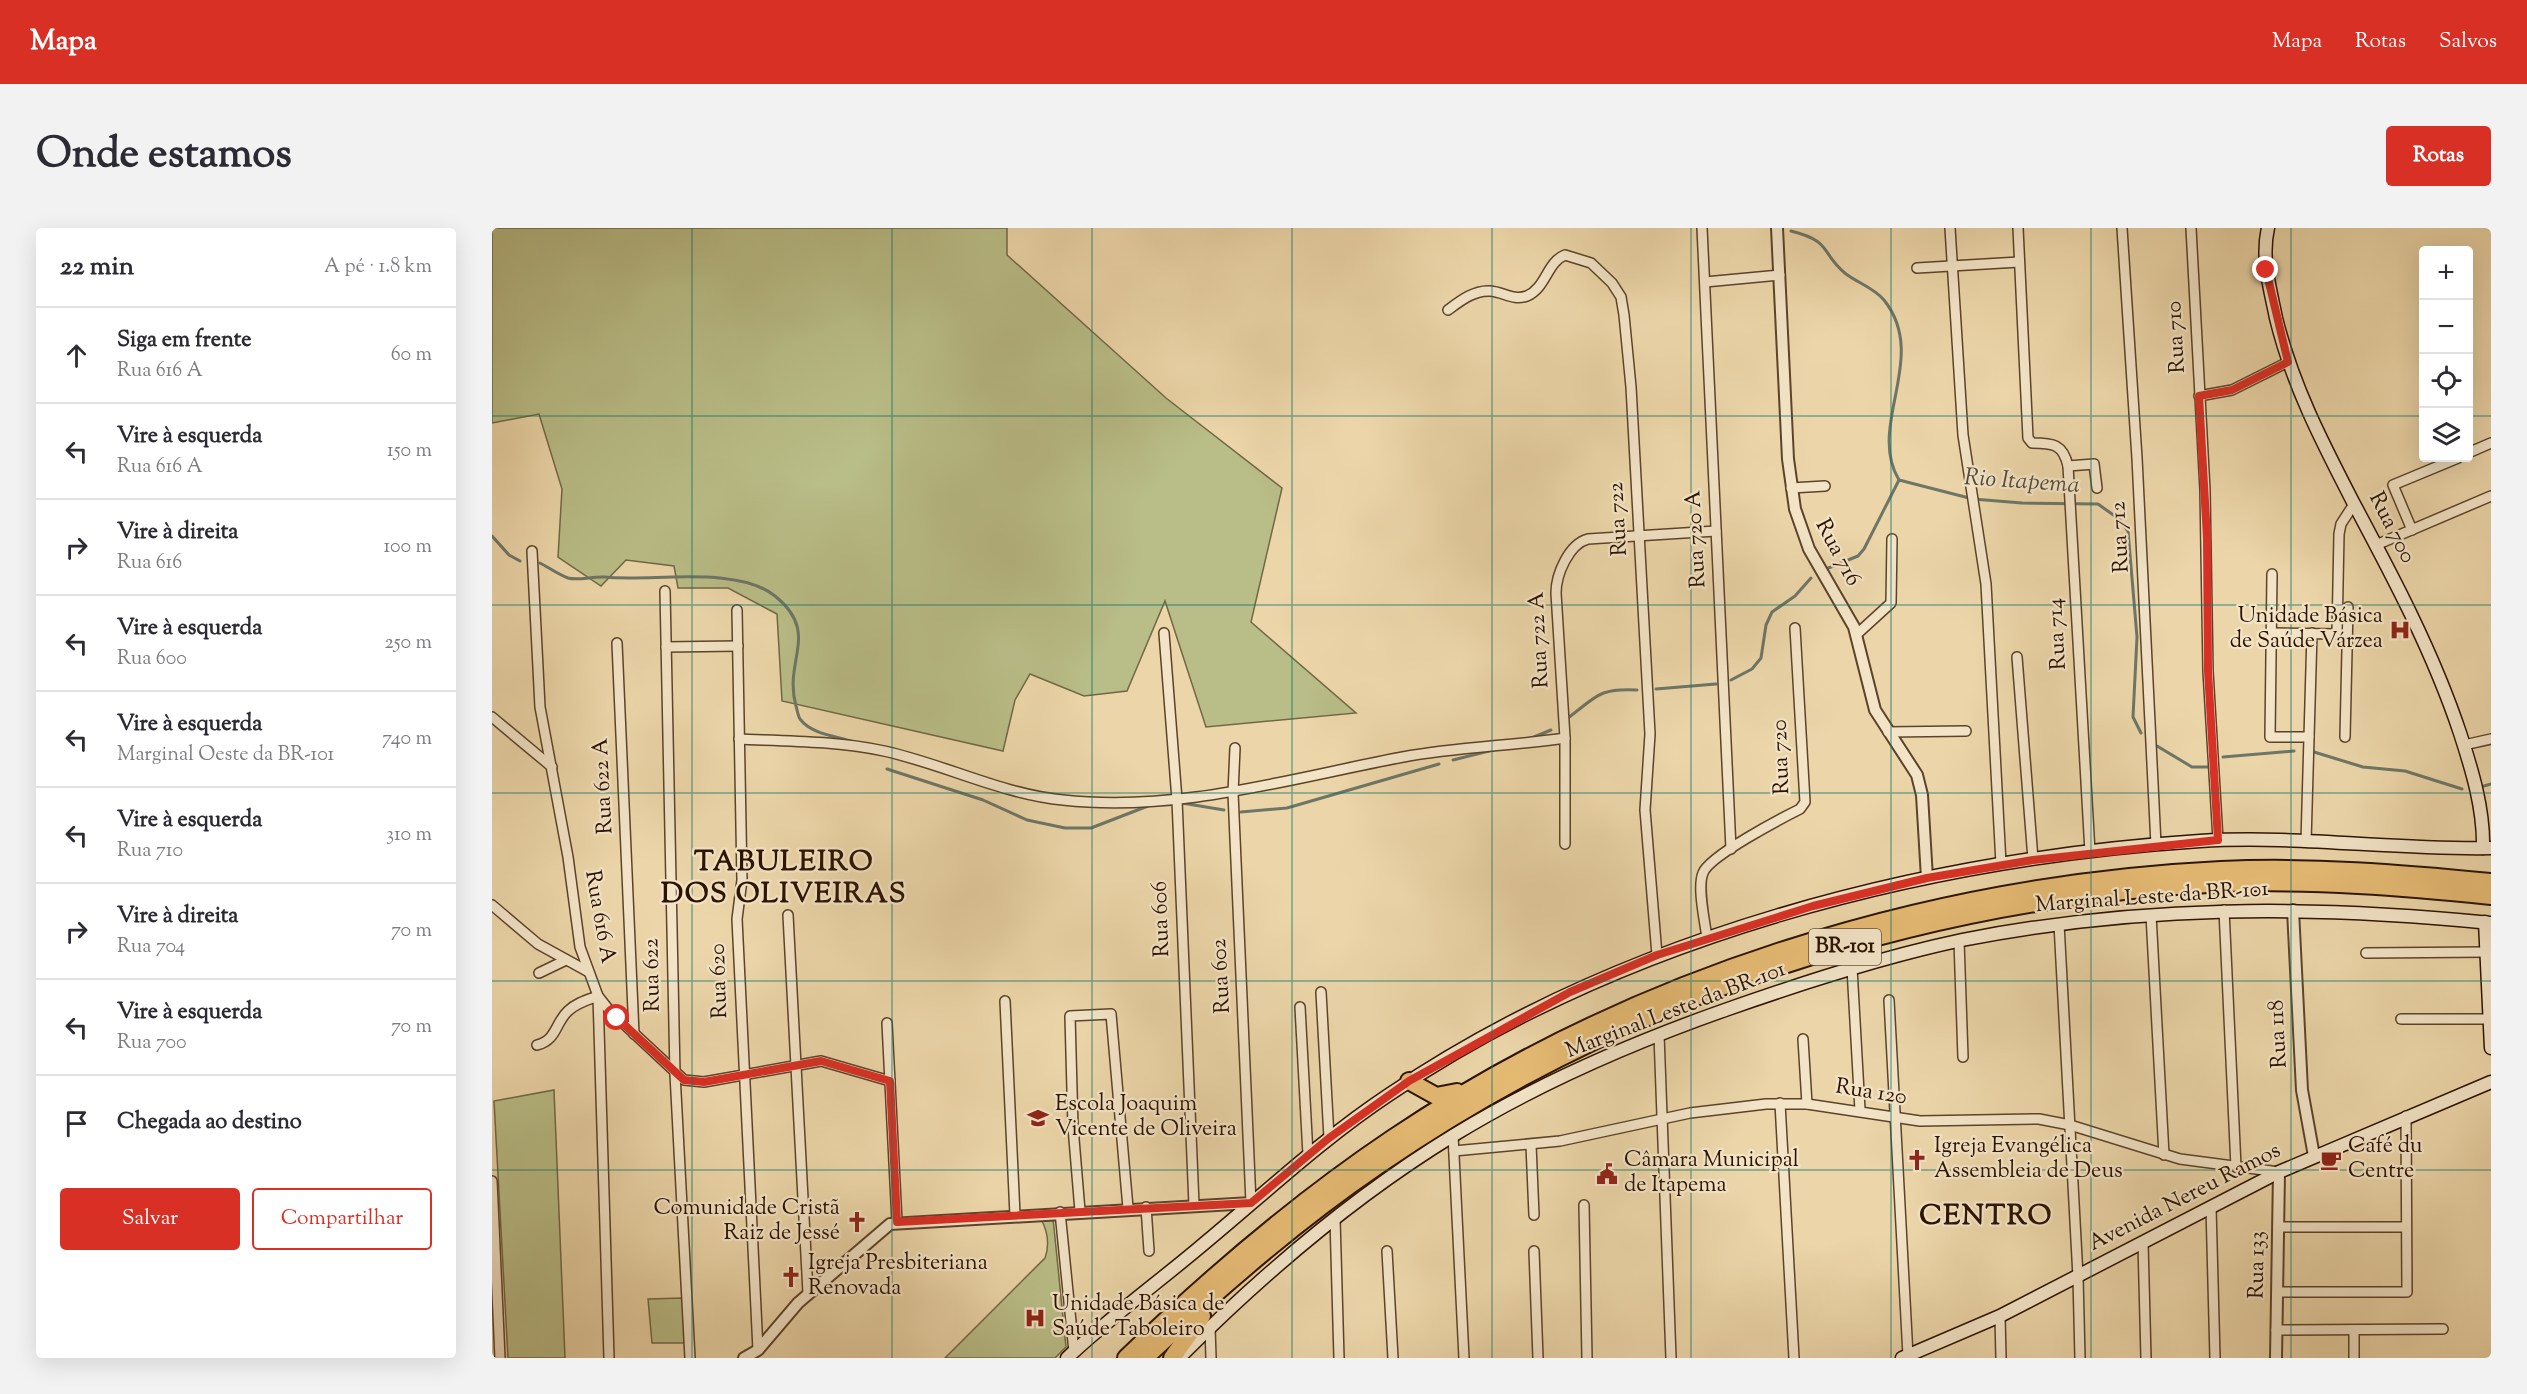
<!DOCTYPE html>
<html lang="pt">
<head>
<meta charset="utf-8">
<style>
  :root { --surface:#fff; --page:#f2f2f3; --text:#2b2b33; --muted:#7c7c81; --line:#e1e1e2; --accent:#d93025 }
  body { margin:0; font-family:"Sorts Mill Goudy",serif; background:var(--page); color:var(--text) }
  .controls { position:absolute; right:18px; top:18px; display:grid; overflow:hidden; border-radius:6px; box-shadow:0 6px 24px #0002 }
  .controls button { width:54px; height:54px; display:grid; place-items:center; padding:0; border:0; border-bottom:2px solid var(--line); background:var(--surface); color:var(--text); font:30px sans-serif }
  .stop { position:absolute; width:18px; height:18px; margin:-14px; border:4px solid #d93025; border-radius:50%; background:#fff }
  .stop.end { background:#d93025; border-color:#fff; box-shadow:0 2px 6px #0008 }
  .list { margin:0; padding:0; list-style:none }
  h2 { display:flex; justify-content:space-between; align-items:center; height:78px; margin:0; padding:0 24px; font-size:26px }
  h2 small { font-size:20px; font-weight:400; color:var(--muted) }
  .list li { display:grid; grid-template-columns:39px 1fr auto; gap:18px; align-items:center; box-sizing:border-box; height:96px; padding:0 24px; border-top:2px solid var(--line) }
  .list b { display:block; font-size:22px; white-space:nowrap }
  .list p { margin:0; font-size:20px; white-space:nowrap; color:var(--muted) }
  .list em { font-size:20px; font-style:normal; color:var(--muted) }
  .actions { display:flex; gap:12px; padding:18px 24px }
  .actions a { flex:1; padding:14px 0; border:2px solid var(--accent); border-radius:6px; text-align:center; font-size:21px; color:var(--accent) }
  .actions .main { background:var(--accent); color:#fff }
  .icon { flex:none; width:33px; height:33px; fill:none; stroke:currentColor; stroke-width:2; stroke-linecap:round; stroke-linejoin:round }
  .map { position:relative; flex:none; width:1999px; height:1130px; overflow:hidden; border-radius:6px }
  header { display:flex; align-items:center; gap:36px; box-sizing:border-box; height:84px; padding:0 30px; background:var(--accent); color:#fff }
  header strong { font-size:28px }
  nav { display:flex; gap:33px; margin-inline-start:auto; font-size:21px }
  .intro { display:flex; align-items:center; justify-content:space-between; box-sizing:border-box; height:144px; padding:0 36px }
  h1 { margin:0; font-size:42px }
  .button { padding:15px 27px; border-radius:6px; background:var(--accent); color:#fff; font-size:21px; font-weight:700 }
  main { display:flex; gap:36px; padding:0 36px }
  aside { flex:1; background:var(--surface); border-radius:6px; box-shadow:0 6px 24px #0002 }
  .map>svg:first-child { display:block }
  .green { fill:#b9bd87; stroke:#726844; stroke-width:1.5 }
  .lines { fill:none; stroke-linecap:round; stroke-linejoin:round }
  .stream { stroke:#6d7667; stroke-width:3 }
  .minor-casing { stroke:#5b432a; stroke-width:12 }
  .tertiary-casing { stroke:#5b432a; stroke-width:14 }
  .secondary-casing { stroke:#2b1200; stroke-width:15 }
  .motorway-casing { stroke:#2b1200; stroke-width:20 }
  .minor { stroke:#f3e4c7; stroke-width:9 }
  .tertiary { stroke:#f3e4c7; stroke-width:10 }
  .secondary { stroke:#f3e4c7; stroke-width:12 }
  .motorway { stroke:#e6bb74; stroke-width:16 }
  .route { stroke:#d93025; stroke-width:8 }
  .grid { fill:none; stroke:#0f766e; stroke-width:1.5; stroke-opacity:0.55 }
  .labels { text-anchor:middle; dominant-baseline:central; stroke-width:4.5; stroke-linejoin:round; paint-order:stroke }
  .shield { fill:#f3e4c7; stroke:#67513c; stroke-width:1.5 }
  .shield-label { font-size:21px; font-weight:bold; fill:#2b1200 }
  .street-label { font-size:22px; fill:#2b1200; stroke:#f3e4c7 }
  .poi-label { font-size:22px; fill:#2b1200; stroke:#f3e4c7; text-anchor:start }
  .water-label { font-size:24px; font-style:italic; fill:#524c3c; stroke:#f3e4c7 }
  .district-label { font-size:28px; font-weight:bold; letter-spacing:1.5px; fill:#2b1200; stroke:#f3e4c7 }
</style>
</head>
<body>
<header>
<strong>Mapa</strong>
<nav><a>Mapa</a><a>Rotas</a><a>Salvos</a></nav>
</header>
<div class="intro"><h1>Onde estamos</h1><a class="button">Rotas</a></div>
<main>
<aside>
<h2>22 min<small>A pé · 1.8 km</small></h2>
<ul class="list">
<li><svg class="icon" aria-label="ahead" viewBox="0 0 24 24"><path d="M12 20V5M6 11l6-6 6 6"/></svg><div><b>Siga em frente</b><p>Rua 616 A</p></div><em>60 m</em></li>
<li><svg class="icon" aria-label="left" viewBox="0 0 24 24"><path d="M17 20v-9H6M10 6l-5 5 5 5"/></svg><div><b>Vire à esquerda</b><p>Rua 616 A</p></div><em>150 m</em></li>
<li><svg class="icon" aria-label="right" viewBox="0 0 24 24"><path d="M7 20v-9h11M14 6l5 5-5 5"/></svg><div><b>Vire à direita</b><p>Rua 616</p></div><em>100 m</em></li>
<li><svg class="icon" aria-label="left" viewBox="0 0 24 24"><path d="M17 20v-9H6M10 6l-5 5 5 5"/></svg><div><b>Vire à esquerda</b><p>Rua 600</p></div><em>250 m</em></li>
<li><svg class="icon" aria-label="left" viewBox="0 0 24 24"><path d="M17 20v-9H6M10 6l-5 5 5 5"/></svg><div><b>Vire à esquerda</b><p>Marginal Oeste da BR-101</p></div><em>740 m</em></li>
<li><svg class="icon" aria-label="left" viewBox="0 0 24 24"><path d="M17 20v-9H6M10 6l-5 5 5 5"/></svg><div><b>Vire à esquerda</b><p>Rua 710</p></div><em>310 m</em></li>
<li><svg class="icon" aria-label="right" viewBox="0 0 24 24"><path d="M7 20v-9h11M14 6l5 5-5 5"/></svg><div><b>Vire à direita</b><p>Rua 704</p></div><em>70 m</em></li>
<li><svg class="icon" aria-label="left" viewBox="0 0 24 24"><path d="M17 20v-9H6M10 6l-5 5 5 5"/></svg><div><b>Vire à esquerda</b><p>Rua 700</p></div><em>70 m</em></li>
<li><svg class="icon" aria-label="arrive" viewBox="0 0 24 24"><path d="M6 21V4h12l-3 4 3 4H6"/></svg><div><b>Chegada ao destino</b></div></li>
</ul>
<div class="actions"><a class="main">Salvar</a><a>Compartilhar</a></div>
</aside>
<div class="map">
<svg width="1999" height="1130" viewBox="0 0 1999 1130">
  <rect width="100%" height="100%" fill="#ecd6a9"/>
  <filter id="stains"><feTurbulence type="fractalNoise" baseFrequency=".00333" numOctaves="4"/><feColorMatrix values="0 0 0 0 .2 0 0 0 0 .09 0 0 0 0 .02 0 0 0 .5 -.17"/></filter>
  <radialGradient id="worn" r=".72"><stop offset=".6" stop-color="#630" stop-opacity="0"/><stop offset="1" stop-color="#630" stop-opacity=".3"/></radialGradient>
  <g class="green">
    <path d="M0,0H515V27L674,170L790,260L759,394L864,485L714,499L673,373L635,463L592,468L538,446L523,472L511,523L290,473L285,386L236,360H186L182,338L134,332L109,358L66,329L70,261L47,186L0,195Z"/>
    <path d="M62,862L73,1130H16L2,873Z"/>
    <path d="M561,990L574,1119L563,1130H453L553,1030C558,1016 556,1004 549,991Z"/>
    <path d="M190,1070L193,1115H160L156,1071Z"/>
  </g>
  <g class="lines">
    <g class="stream">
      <path d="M1299,3C1342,14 1327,24 1354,46C1366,55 1382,60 1392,72C1438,130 1374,197 1407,252L1481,271L1530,275L1606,276L1627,291L1636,303L1645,409L1641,489L1649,505"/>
      <path d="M0,308L17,327L28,333"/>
      <path d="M48,335C56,339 67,347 76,350C87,353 101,348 113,349C159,354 245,337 283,368C329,405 291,432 304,478C305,481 306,488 308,491C320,507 345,508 362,514"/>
      <path d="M1334,341L1366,328L1372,321L1407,252"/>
      <path d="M1239,452L1260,441L1269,430L1274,397L1280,384L1303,368L1319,350"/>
      <path d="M1164,461L1224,456"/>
      <path d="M1076,490C1105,468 1107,460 1145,462"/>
      <path d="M1037,511L1059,502"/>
      <path d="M1665,518L1700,539H1716"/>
      <path d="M1822,524L1871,539L1913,543L1970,561"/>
      <path d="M1731,529L1802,523"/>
      <path d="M961,532L1005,521"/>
      <path d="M395,541L491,572L535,592L573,600H599L656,578"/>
      <path d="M1992,558L1999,556"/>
      <path d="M690,575L732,582"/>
      <path d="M749,584L795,580L947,536"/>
    </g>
    <defs>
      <g id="minor">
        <path d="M1210,0L1239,621"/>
        <path d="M1458,0L1471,207L1494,356L1509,636"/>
        <path d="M1526,0L1536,210L1540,215C1561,215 1571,216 1576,238L1598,624"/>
        <path d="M1630,0L1645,230L1664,617"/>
        <path d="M1699,0L1713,262L1716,443L1726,612"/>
        <path d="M1425,40L1527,34"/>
        <path d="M1213,54L1288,47"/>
        <path d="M956,82C968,73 982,62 998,63C1012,64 1021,73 1035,68C1054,60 1055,34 1073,27L1099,35L1120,55L1129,69L1132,87L1139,159L1158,506L1153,582L1165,727"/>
        <path d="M1707,168L1740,162L1796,134"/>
        <path d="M1976,225L1999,215"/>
        <path d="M1576,238L1602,236L1605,260"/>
        <path d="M1299,260L1333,258"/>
        <path d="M1920,302L1901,257L1966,230"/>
        <path d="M1884,317L1999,268"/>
        <path d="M40,323L48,479L76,629L88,719L106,768L117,782L192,852L212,854L329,833L398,853"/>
        <path d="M1780,346L1778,509H1817"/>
        <path d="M173,363L183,846L198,1130"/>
        <path d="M245,382L250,652L245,691L266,1122"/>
        <path d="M672,405L685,572L702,977"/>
        <path d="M1779,405L1845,406L1847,306L1849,296L1862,276"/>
        <path d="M1364,407L1399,375L1400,311"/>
        <path d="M125,415L142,806"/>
        <path d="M174,419L246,418"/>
        <path d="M1525,429L1541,631"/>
        <path d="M0,489L60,539"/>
        <path d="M1396,504L1474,503"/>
        <path d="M1853,509L1856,379"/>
        <path d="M247,511C295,513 344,513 392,523C452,536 509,566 571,572C686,585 799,550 911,529C965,519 1019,518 1073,510"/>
        <path d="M1972,517L1999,511"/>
        <path d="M743,520L741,565L759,975"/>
        <path d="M1814,614L1820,405"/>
        <path d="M1073,616V510L1064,365C1064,346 1077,316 1096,311L1224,303"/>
        <path d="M0,677L46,716L95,743"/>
        <path d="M1732,682L1744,939"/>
        <path d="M296,687L316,1065"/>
        <path d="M1659,687L1672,927"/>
        <path d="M1567,696L1586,1049L1588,1130"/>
        <path d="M1215,710C1213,694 1205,659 1211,645C1217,628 1290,590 1308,581L1313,574L1303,400"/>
        <path d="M1467,713L1471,829"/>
        <path d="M1874,725L1994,724"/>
        <path d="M1360,740L1368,882"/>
        <path d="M47,745L74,732"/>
        <path d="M829,764L837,910"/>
        <path d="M1397,772L1416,1128"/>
        <path d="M513,773L523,987"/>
        <path d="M808,779L816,927"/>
        <path d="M1909,791H1998"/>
        <path d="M395,795L405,994"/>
        <path d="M1167,807L1179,1130"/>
        <path d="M1311,811L1315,876"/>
        <path d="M45,817C65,812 63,795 76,783C84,775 95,772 106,768L117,1130"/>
        <path d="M1288,875L1302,1130"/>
        <path d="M961,907L972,1130"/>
        <path d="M1039,917L1042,987"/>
        <path d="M962,923L1068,913L1198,885L1274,876H1315L1428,893L1547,891L1578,897L1688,931L1787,944"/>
        <path d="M0,953L8,1130"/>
        <path d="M1092,977L1095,1130"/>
        <path d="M654,979L657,1023"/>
        <path d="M1719,979L1723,1130"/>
        <path d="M588,983L581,899L578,788L619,786L636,980"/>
        <path d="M568,984L582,1124"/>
        <path d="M843,991L847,1130"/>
        <path d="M1786,999H1914"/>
        <path d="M1651,1015L1654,1130"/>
        <path d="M895,1023L901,1130"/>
        <path d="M1042,1023L1046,1130"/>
        <path d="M1785,1064H1915L1914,888"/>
        <path d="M1508,1088L1509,1130"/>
        <path d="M718,1099L719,1130"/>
        <path d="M1784,1102L1951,1101"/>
        <path d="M1862,1130V1102"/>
      </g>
      <g id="tertiary">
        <path d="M1285,0L1296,231L1303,281L1317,321L1362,399L1383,482L1425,547L1430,567L1435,650"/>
        <path d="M1801,682L1810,862L1822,928"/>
        <path d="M252,1130L266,1122L306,1075L398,996L759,975"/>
        <path d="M1784,1130L1787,944"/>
      </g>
      <g id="secondary">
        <path d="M1776,0C1769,30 1778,60 1784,90C1800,156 1830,214 1861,274C1901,349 1941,424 1968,505C1980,542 1992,581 1991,620"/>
        <path d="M1993,694L1999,820"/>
        <path d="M689,1128C772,1045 862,968 962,907C1047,855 1142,814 1236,781C1313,754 1390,729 1470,712C1648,677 1819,677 1999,695"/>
        <path d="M575,1130C617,1090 664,1056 708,1019C771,967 830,911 898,866C1130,709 1431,631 1708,613C1805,607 1902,622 1999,620"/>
        <path d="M1410,1130L1508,1088L1787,944L1999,854"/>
      </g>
      <g id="motorway">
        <path d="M917,853L944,868L965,864"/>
        <path d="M634,1130C717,1050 804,975 901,910C1142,748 1439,656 1729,642C1819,638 1909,645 1999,654"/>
        <path d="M653,1130C727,1060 803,994 887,937C1134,767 1434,669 1733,655C1822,652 1911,659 1999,668"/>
        <path d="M680,1130L710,1088"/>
      </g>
    </defs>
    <use href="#minor" class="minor-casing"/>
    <use href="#tertiary" class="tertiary-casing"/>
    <use href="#secondary" class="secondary-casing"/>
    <use href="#motorway" class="motorway-casing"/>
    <use href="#minor" class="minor"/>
    <use href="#tertiary" class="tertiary"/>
    <use href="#secondary" class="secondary"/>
    <use href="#motorway" class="motorway"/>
  </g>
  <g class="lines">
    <path class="route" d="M125,790L192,852L212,854L329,833L398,853L405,994L759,975L837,910L917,853L1078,764L1165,727L1321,678L1435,650L1541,632L1726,612L1716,443L1715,310L1707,168L1740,162L1796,134L1774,42"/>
  </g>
  <path class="grid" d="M200,0V1130M400,0V1130M600,0V1130M800,0V1130M1000,0V1130M1199,0V1130M1399,0V1130M1599,0V1130M1799,0V1130M0,188H1932M1976,188H1999M0,377H1999M0,565H1999M0,753H1999M0,942H1999"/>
  <defs>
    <symbol id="hospital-bare" viewBox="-9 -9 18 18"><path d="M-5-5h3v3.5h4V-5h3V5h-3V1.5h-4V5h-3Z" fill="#8f2418" stroke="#f3e4c7" stroke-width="2.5" paint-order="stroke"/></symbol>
    <symbol id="school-bare" viewBox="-9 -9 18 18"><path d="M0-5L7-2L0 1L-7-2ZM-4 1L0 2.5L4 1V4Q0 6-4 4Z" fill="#8f2418" stroke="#f3e4c7" stroke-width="2.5" paint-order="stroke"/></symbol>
    <symbol id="church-bare" viewBox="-9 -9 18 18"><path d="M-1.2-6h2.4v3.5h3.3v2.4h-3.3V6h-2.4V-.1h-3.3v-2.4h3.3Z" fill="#8f2418" stroke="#f3e4c7" stroke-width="2.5" paint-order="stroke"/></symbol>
    <symbol id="cafe-bare" viewBox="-9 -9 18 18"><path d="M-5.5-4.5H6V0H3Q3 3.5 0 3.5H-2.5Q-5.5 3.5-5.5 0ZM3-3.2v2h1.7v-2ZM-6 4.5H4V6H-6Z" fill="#8f2418" stroke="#f3e4c7" stroke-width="2.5" paint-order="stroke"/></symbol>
    <symbol id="civic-bare" viewBox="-9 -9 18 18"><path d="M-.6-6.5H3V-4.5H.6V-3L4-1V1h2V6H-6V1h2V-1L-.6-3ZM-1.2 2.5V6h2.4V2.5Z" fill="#8f2418" stroke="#f3e4c7" stroke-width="2.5" paint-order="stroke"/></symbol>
  </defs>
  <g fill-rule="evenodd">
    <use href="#hospital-bare" x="1893" y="387" width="30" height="30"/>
    <use href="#school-bare" x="531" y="875" width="30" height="30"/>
    <use href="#church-bare" x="1410" y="917" width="30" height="30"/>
    <use href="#cafe-bare" x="1824" y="917" width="30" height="30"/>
    <use href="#civic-bare" x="1100" y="931" width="30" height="30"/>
    <use href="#church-bare" x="350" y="979" width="30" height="30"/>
    <use href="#church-bare" x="284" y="1034" width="30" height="30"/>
    <use href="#hospital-bare" x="528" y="1075" width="30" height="30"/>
  </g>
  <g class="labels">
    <rect class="shield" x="1317" y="701" width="72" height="36" rx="4.5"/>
    <g class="shield-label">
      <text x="1353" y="719">BR-101</text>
    </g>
    <g class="street-label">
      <text transform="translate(1685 109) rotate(-93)">Rua 710</text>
      <text transform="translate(1127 291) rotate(-93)">Rua 722</text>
      <text transform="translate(1899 300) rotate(63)">Rua 700</text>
      <text transform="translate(1629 309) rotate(-93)">Rua 712</text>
      <text transform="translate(1205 311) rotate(-93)">Rua 720 A</text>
      <text transform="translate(1345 325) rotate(62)">Rua 716</text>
      <text transform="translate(1566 406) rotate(-93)">Rua 714</text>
      <text transform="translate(1048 412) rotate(-93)">Rua 722 A</text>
      <text transform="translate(1290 529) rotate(-92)">Rua 720</text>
      <text transform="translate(112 558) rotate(-93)">Rua 622 A</text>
      <text transform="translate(1660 670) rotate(-4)">Marginal Leste da BR-101</text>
      <text transform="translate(107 689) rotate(80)">Rua 616 A</text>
      <text transform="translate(670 691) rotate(-92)">Rua 606</text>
      <text transform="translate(161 747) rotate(-91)">Rua 622</text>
      <text transform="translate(730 748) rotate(-93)">Rua 602</text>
      <text transform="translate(228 753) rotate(-92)">Rua 620</text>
      <text transform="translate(1184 783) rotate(-21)">Marginal Leste da BR-101</text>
      <text transform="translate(1787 806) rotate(-93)">Rua 118</text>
      <text transform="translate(1379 865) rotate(9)">Rua 120</text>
      <text transform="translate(1693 970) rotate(-27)">Avenida Nereu Ramos</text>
      <text transform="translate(1766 1037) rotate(-89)">Rua 133</text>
    </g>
    <g class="poi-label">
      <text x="1891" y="389" text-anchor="end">Unidade Básica<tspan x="1891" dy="25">de Saúde Várzea</tspan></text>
      <text x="563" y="877">Escola Joaquim<tspan x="563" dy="25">Vicente de Oliveira</tspan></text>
      <text x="1442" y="919">Igreja Evangélica<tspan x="1442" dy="25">Assembleia de Deus</tspan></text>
      <text x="1856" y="919">Café du<tspan x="1856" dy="25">Centre</tspan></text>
      <text x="1132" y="933">Câmara Municipal<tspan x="1132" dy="25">de Itapema</tspan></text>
      <text x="348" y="981" text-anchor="end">Comunidade Cristã<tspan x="348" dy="25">Raiz de Jessé</tspan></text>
      <text x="316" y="1036">Igreja Presbiteriana<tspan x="316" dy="25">Renovada</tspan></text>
      <text x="560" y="1077">Unidade Básica de<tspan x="560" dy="25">Saúde Taboleiro</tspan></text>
    </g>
    <g class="water-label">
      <text transform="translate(1530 254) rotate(4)">Rio Itapema</text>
    </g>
    <g class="district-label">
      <text x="292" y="635">TABULEIRO<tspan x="292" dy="32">DOS OLIVEIRAS</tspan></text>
      <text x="1494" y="989">CENTRO</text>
    </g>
  </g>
  <rect width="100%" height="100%" filter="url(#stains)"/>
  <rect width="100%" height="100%" fill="url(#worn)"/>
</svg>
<div class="controls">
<button>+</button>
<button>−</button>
<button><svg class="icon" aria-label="locate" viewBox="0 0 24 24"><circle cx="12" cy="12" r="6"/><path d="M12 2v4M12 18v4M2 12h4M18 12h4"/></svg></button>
<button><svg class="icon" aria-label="layers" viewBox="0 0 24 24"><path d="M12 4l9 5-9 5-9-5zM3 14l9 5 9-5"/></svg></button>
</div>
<div class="stop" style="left:125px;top:790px"></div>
<div class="stop end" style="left:1774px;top:42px"></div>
</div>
</main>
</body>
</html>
